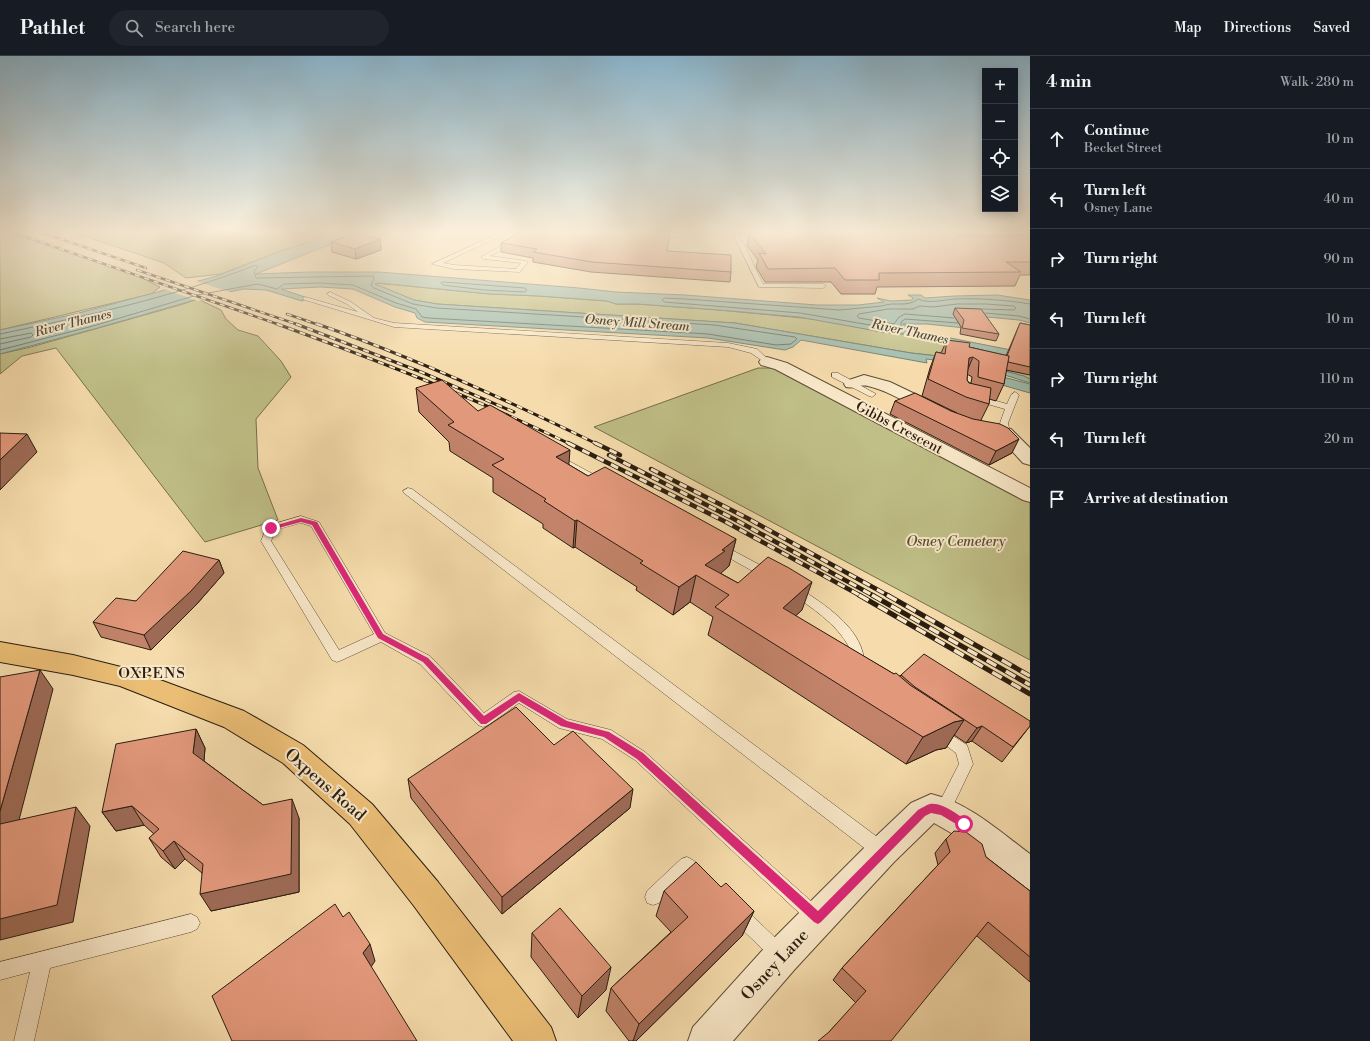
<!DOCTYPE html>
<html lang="en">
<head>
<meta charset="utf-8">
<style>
  :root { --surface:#171b24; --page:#20242c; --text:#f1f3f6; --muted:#9ea1a6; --line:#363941 }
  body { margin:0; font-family:"Libre Bodoni",serif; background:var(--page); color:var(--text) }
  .controls { position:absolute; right:12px; top:12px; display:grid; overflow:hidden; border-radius:0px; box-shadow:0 2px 10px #0003 }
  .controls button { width:36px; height:36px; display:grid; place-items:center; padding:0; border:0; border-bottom:1px solid var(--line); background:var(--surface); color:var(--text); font:20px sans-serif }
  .stop { position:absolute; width:12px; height:12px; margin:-9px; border:3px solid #db2777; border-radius:50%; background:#fff }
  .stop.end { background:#db2777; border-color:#fff; box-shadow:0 1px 4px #0008 }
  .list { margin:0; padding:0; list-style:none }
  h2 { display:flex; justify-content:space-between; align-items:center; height:52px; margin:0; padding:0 16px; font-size:17px }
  h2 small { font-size:13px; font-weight:400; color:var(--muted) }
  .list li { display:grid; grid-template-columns:26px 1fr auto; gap:12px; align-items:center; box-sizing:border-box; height:60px; padding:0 16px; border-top:1px solid var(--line) }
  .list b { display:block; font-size:15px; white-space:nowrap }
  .list p { margin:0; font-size:13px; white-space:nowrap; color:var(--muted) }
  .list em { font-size:13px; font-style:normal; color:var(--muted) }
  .icon { flex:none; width:22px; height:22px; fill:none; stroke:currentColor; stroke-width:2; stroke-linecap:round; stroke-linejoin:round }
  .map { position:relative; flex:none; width:1030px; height:985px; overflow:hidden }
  header { display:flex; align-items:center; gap:24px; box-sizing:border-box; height:56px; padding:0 20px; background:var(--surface); border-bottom:1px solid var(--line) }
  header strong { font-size:19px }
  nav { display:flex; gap:22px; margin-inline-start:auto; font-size:14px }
  .search { width:280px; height:36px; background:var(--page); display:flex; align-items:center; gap:10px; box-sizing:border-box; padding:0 14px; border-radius:22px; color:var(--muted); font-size:15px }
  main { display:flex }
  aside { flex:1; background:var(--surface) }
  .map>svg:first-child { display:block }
  .green { fill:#c0bf87; stroke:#756e4c }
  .water { fill:#9dbbad; stroke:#6f7c6e }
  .pier { fill:#f6dcac }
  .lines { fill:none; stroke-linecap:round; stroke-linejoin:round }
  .shore { stroke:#646c5e; stroke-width:1 }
  .service-casing { stroke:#5d4d37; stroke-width:1 }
  .minor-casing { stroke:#5d4d37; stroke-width:2 }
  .primary-casing { stroke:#2a1d10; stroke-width:2 }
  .service { fill:#f9e8c9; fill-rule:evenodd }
  .minor { fill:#f9e8c9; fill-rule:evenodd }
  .primary { fill:#ebbe76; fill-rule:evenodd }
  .rail-far3-casing { stroke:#2a1d10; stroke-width:2.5 }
  .rail-far2-casing { stroke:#2a1d10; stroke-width:3 }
  .rail-far1-casing { stroke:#2a1d10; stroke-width:4.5 }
  .rail-casing { stroke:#2a1d10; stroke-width:5 }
  .rail-far3 { stroke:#f9e8c9; stroke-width:1.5; stroke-dasharray:5; stroke-linecap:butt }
  .rail-far2 { stroke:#f9e8c9; stroke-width:2; stroke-dasharray:6; stroke-linecap:butt }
  .rail-far1 { stroke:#f9e8c9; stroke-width:3; stroke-dasharray:8; stroke-linecap:butt }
  .rail { stroke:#f9e8c9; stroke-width:3.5; stroke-dasharray:11; stroke-linecap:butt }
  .wall { fill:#c2836a; stroke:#2a1d10; fill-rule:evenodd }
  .shaded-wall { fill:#9e6a56; stroke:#2a1d10 }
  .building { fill:#e2987b; stroke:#2a1d10 }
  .route { fill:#db2777 }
  .labels { text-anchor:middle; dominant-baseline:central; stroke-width:4; stroke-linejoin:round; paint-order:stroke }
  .far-water-label { font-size:13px; font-style:italic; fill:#4c4c3f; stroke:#f9e8c9 }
  .street-label { font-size:14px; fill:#2a1d10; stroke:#f9e8c9 }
  .park-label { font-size:14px; font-style:italic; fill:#574e34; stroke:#f9e8c9 }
  .neighbourhood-label { font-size:15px; letter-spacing:1px; fill:#2a1d10; stroke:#f9e8c9 }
  .near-street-label { font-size:17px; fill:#2a1d10; stroke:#f9e8c9 }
</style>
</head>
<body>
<header>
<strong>Pathlet</strong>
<div class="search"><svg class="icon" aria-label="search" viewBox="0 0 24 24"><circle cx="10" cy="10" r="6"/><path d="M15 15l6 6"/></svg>Search here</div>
<nav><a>Map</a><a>Directions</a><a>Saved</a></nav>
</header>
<main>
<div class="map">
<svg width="1030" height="985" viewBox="0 0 1030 985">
  <rect width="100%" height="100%" fill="#f6dcac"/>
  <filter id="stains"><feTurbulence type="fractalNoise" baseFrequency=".005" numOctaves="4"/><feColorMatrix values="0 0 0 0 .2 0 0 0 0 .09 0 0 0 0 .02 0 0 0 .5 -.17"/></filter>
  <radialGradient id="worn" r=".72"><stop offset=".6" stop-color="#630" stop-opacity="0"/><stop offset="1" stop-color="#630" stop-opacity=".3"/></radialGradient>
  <g class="green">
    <path d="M0,176H7L138,220L160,231L151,238L0,274Z"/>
    <path d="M72,176H341L281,195L221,218L186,222L164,207Z"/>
    <path d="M376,227L490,238L539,240L607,245L616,248H637L719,254L823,264L882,276L915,279L1003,298L1030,305V323L990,310L955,302L911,297L735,267L437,248L414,244L374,228Z"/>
    <path d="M198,243L221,254L226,263L238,274L258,280L281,305L291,321L256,363L258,412L278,464L205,486L56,292L22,300L0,318V298L31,291L180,249Z"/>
    <path d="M758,312H773L1030,446V604L594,371Z"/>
  </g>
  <g class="water">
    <path d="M341,176H371L321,192L256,218L309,216H379L579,232L616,236L685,239L817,249H858L884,246L877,242L891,245L912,244L913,242L908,239H921L925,242L954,240L997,239L1030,244V267L1019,264L987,261L985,264L965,272L927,268H903L915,275L1011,294L1009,300L915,279L882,276L799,261L719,254L637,248H616L607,245L539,240L490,238L378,227L375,228L414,244L437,248L735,267L911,297L955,302L1024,320L1030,323V327C996,316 962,306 926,303L927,307L801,284L793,291L785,294L708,282L425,266L417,262L415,257L395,251L353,233L320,231L281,233L308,242L302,245L266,234L243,233L198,243L94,273L0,298V274L75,258L217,220L281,195Z"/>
    <path d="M1003,321L1030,328V337L1002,329Z"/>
  </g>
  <path class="pier" d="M193,224L233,237L198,245L164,233Z"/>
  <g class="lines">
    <g class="shore">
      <path d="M443,226L525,232L527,234L525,236L484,234L443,229L441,227Z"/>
      <path d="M985,257L1019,260L1030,263"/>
      <path d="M954,262L905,258L899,261L894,268L859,262L857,260L859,258L888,253H913L920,250L933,251L957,248H986L1014,250L1016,252L1014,254L982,253"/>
      <path d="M958,267L905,263L901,266V272L899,274L800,257L664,246L662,244L664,242L685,243L840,254L882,250C895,245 907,252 918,243C930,248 942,244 955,243C980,242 1005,244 1030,248"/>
      <path d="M0,278C86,260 174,241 256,209L258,211L254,215L256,222L373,220L374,222L371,229L374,232L413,248L437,252L714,269L795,281L797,283L791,288L776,289L708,278L428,262L422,261L416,253L396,247L353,229L320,227L284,228L277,233L258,228L197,239L93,270L0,294"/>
      <path d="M0,283L31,277L33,279L31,281L0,288"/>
    </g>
    <defs>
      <g id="service">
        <path d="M501,176H509L443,207L454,209L516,213L521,207L484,203L481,201L512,184L516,180L514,176H520L522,180L516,186L490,200L527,205L528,206L520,216L454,213L432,208Z"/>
        <path d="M638,176H689L679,181Z"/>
        <path d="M732,176H738L763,228H823L826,230L823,232L759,231Z"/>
        <path d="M330,236L351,246L374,262L394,267L728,287L757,293L771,306L767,308L751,297L728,291L394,271L302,243L305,241L358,256L347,248L328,239L327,238Z"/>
        <path d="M832,317H838L876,338L872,341L869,340L832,321Z"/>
        <path d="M1015,336L1019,339L1008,367L1010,377L1008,379H1002L1000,367L1005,353L973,344L972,342L976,339L1007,348L1011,339Z"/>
        <path d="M556,398L606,425L608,427L603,430L600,429L553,403L551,401L553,399Z"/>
        <path d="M408,432L412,433L888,789L890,795L888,801L882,803L876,801L404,437L403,435Z"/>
        <path d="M301,460L319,466L385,577L430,600L484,657L514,636L519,635L567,663L611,674L645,696L822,855L825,861L822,867L816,870L810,867L635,704L602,683L559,672L519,647L488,669L483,671L478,669L420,608L381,586L342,604L337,606L332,604L261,485L267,470ZM301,467L311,470L374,578L339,594L271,485L276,474Z"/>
        <path d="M719,487L773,516L775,519L773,522H765L715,494L714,491L715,488Z"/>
        <path d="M794,530L798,531C823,548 860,570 864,603C865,607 866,610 864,615L859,616L854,615C850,607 853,598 849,591C837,568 811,551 790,537L788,534L790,531Z"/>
        <path d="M939,671L967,689L973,708L948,760L943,762L938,760L935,755L959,708L956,697L934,681L932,677L934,673Z"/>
        <path d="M687,801C696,805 705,813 708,822L706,828L700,830L694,828L687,820L659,847L653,849L647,847L645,841L647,835L681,803Z"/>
        <path d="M737,848L743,851L786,892L789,898L786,904L780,907L774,904L731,863L728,857L731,851Z"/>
        <path d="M191,858L197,861L200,867L197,873L191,876L50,912L34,985H14L30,916L0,924V906Z"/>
      </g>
      <g id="minor">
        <path d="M767,301L787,307L1030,432V446L1023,444L775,313L761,309L759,306L761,303Z"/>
        <path d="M864,319L890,326L940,350L943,354L940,358L934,359L928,358C909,348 889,335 868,330C860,328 854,333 846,331L844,328L846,325Z"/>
        <path d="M992,369L1011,373L1030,392V409L1023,407L999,381L986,378L983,374L986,370Z"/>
        <path d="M931,738C969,747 999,775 1030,798V834L1018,830L953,778L934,767L894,806L795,913L733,985H688L693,971L769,887L872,784L911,747Z"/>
      </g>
      <path id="primary" d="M0,586L73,599L133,614L244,655L303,689L372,748L438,826L551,971L556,985H513L414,850L350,768L283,707L224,671L120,630L73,619L0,606Z"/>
    </defs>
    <use href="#service" class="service-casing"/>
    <use href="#minor" class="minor-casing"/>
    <use href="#primary" class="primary-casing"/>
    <use href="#service" class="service"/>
    <use href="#minor" class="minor"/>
    <use href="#primary" class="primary"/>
    <defs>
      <g id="rail-far3">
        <path d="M12,176L280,269"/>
        <path d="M40,176L146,212"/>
        <path d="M137,214L299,269"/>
        <path d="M287,258L319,269"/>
      </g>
      <g id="rail-far2">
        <path d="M277,268C376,304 475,342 570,388"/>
        <path d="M296,268L421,316L514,356"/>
        <path d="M317,268C413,301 505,343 597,388"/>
      </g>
      <g id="rail-far1">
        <path d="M568,387L726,466L861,540"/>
        <path d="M595,387L620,399"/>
        <path d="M609,399L734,463L874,540"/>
        <path d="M651,413L747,462L889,540"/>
      </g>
      <g id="rail">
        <path d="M859,539L1030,638"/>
        <path d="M872,539L1030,629"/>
        <path d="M887,539L1030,620"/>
      </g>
    </defs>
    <use href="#rail-far3" class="rail-far3-casing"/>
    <use href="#rail-far2" class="rail-far2-casing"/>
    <use href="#rail-far1" class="rail-far1-casing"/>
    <use href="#rail" class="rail-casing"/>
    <use href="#rail-far3" class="rail-far3"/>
    <use href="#rail-far2" class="rail-far2"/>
    <use href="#rail-far1" class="rail-far1"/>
    <use href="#rail" class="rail"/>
  </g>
  <g class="wall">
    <rect x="740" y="176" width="6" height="2"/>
    <path d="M882,176H980L979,180L1030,179V219H1020L1015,230L877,231L875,238H841L831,226H765L756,211L758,204L747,190L749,177H884Z"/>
    <path d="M517,178L667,195L731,216L730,226L591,216L533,206V202L501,196V187Z"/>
    <path d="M380,183L381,194L356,203L332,196L331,186Z"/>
    <path d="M955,252L999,278L996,285L960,278L961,271L953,258Z"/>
    <path d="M1020,267L1030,269V319L1006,314L1004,328L996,345L989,343V348L981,364L1012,397L989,409L890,358L895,345L951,355L957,357L922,340L930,312L936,296L941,297L947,284L969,291L1006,300ZM967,318L972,321L971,327H969L967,324Z"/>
    <path d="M416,332L478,355L588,420L736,483L729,510L720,517L738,527L802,554L795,560L894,618L900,620L901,619L1030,670L1002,706L972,685L966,687L954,679L946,692L936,694L906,708L708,579L713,561L690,546L673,559L636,534L637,531L575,491L573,492L543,472V468L493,436V422L450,395L449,386L419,356Z"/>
    <path d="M219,504L224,517L196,549L151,594L101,581L93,566Z"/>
    <path d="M196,673L205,692L204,705L263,749L299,762V836L211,855L202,817L185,803L175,813L161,801L149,782L154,778L144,769L116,775L102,756Z"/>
    <path d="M554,689L630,752L502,858L411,742L408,723Z"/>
    <path d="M946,783L986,801L1030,835V926L977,880L829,976L856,947L833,924L842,912L938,809L935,797Z"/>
    <path d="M721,831L754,855L742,880L636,985H629L606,955L611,932L671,876L656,860L664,835Z"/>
    <path d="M532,877L606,934L578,962L531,901Z"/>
  </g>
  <g class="shaded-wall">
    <path d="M380,183L381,194L356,203L355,193Z"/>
    <path d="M973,301L966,318L969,302Z"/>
    <path d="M27,378L37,396L0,434V404Z"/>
    <path d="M1019,383L1012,397L989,409L996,395Z"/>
    <path d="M570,394L568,420L556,401Z"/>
    <path d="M577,464L575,491L573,492L575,465Z"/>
    <path d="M736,483L729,510L719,519L705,509L722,494Z"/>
    <path d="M219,504L224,517L196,549L151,594L144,579Z"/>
    <path d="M696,519L690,546L673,559L679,531Z"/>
    <path d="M812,526L802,554L774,580L783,552Z"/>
    <path d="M40,614L53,633L13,787L0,773V755Z"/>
    <path d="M964,664L946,692L936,694L906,708L923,681L954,666Z"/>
    <path d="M982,670L972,685L966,687L977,672Z"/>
    <path d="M196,673L205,692L203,717L193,697Z"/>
    <path d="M633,733L630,752L502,858V841Z"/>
    <path d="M292,743L299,762V836L211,855L200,838Z"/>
    <path d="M132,750L144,769L116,775L102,756Z"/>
    <path d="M76,751L90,770L73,866L0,884V863Z"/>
    <path d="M174,785L185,803L175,813L163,795Z"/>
    <path d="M754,855L742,880L636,985H633L639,968Z"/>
    <path d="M370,888L375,905L369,914L363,897Z"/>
    <path d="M611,911L606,934L578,962L582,940Z"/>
  </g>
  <g class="building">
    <path d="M519,176H670L667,195L731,199V216L592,206L533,196L537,193L501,187L517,178Z"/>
    <path d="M903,176H953L952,177L956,180L1030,179V206H1006L1021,216L879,217V224H845L835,212L768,213L759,197L766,198L749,177H904Z"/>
    <path d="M356,177L380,183L355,193L331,186Z"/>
    <path d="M955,252L981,253L999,278L962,272L964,264Z"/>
    <path d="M1020,267L1030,269V311L1008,306L1009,300H1007Z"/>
    <path d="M947,284L970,287L969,291L1009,300L1004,328L978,321L979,305L973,301L969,302L967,324L969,327L991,332L989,348L966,341L928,323L936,296L945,298Z"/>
    <path d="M442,324L478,355L490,349L570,394L556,401L588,420L605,411L736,483L722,494L725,495L705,509L738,527L768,501L789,512L812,526L783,552L894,618L896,617L910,629L964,664L954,666L923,681L715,551L729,539L696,519L679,531L640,507L643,505L577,464L575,465L544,445L546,443L492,409L504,403L448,369L454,366L416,332Z"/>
    <path d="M915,337L951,355L973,363L1000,368L1008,372L1019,383L996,395L895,345Z"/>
    <path d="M0,377L27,378L0,404Z"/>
    <path d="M183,495L219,504L191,535L144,579L93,566L116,542L136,545Z"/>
    <path d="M924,598L1030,665V670L1013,691L982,670L977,672L915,631L901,619Z"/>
    <path d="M40,614L0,755V621Z"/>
    <path d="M516,651L554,689L573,675L633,733L502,841L408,723Z"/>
    <path d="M196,673L193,697L263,749L292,743L291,818L200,838L203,808L174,785L163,795L149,782L159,773L132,750L102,756L116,688Z"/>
    <path d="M76,751L57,849L0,863V768Z"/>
    <path d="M954,775L966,776L982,788L986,801L1030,835V901L988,866L891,985H818L829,976L866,935L842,912L950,796L946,783Z"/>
    <path d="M696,806L721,831L726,827L754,855L639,968L611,932L688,861L664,835Z"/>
    <path d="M335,848L343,861L349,856L370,888L363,897L417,985H232L212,940Z"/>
    <path d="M560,852L611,911L582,940L532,877Z"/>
  </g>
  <linearGradient id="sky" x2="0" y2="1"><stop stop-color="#8ab7d0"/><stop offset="0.56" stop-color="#fbefda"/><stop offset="1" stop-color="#fbefda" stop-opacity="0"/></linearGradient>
  <rect width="1030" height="314" fill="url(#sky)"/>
  <path class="route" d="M301,462L317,466L383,578L428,602L484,660L519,637L567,665L609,676L643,697L818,855L918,754C922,752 926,749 930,748C943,746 957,759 968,765L969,768L968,771L964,772L961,771L941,759L931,757L925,760L821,866L818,868L814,866L637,703L604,681L561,670L519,645L486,668H481L423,606L378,582L312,469L301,466L271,474L267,472Z"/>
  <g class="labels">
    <g class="far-water-label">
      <text transform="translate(73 267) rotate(-14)">River Thames</text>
      <text transform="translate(637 267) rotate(4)">Osney Mill Stream</text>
      <text transform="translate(910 276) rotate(12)">River Thames</text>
    </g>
    <g class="street-label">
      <text transform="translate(899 372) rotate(28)">Gibbs Crescent</text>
    </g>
    <g class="park-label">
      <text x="956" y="486">Osney Cemetery</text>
    </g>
    <g class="neighbourhood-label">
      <text x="152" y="617">OXPENS</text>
    </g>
    <g class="near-street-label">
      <text transform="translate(325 729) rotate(41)">Oxpens Road</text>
      <text transform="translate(775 909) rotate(-47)">Osney Lane</text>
    </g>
  </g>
  <rect width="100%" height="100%" filter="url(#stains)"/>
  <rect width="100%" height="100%" fill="url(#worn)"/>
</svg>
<div class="controls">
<button>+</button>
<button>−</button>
<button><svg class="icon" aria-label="locate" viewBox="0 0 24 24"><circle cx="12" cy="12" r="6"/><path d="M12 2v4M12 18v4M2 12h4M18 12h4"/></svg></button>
<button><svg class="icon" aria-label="layers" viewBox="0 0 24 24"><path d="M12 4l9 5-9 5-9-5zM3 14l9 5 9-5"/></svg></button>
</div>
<div class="stop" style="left:964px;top:768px"></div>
<div class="stop end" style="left:271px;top:472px"></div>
</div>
<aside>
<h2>4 min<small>Walk · 280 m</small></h2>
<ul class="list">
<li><svg class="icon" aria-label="ahead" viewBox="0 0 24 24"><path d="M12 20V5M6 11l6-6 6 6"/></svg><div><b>Continue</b><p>Becket Street</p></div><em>10 m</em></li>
<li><svg class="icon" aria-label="left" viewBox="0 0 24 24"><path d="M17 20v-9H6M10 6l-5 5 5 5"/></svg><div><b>Turn left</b><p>Osney Lane</p></div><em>40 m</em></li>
<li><svg class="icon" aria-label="right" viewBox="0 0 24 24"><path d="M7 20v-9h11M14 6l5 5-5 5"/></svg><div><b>Turn right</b></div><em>90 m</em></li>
<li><svg class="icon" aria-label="left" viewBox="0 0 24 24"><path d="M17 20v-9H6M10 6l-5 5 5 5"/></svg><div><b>Turn left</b></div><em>10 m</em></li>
<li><svg class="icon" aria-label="right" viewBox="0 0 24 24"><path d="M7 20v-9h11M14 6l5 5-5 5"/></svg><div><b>Turn right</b></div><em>110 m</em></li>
<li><svg class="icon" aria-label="left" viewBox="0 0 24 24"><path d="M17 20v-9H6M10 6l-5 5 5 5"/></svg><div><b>Turn left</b></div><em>20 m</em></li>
<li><svg class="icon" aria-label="arrive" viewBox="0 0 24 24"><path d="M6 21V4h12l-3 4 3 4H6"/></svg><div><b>Arrive at destination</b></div></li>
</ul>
</aside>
</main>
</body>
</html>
